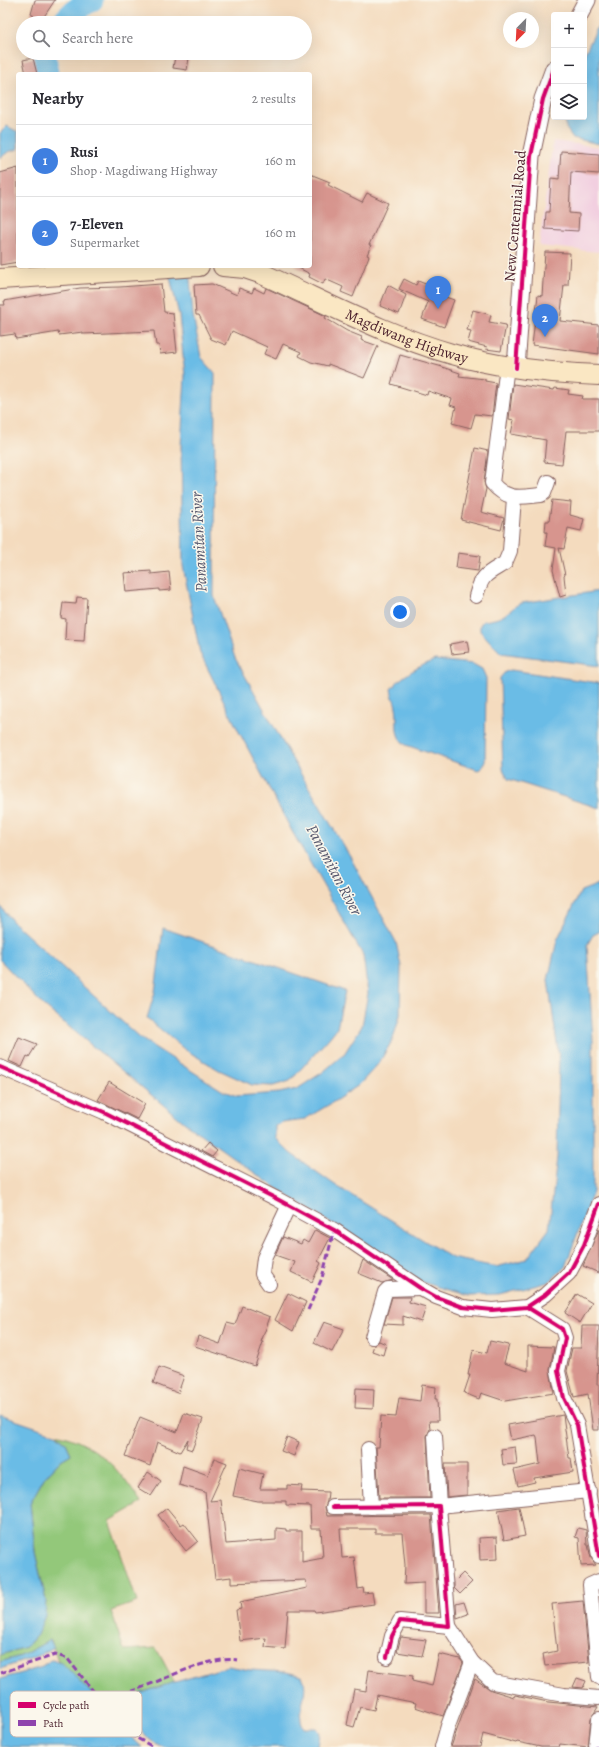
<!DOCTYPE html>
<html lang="en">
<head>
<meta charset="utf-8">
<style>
  :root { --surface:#fff; --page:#f7f7f7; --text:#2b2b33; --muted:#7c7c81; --line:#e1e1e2; --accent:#d1495b }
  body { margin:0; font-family:Alegreya,serif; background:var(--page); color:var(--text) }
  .controls { position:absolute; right:12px; top:12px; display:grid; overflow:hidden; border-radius:4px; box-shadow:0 4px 16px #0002 }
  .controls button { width:36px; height:36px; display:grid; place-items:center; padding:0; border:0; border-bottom:1px solid var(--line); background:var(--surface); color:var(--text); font:20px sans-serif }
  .compass { position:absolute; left:503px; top:12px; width:36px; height:36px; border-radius:50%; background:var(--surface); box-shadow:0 4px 16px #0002; rotate:204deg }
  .you { position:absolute; left:400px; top:612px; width:14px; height:14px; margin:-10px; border:3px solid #fff; border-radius:50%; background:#1a73e8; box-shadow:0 0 0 6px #1a73e833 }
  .badge { display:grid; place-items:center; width:26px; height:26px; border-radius:50%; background:var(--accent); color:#fff; font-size:13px; font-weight:700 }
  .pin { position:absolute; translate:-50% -33px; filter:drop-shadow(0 1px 2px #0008) }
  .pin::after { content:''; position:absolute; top:21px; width:14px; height:12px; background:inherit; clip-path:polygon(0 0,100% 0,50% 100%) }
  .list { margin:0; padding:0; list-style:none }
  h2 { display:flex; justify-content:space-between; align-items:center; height:52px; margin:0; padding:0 16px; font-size:17px }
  h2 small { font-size:13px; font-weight:400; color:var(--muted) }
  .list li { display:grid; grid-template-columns:26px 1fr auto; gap:12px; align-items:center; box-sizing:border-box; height:72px; padding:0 16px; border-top:1px solid var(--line) }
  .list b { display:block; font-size:15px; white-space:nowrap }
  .list p { margin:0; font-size:13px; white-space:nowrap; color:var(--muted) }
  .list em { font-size:13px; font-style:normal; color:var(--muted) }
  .icon { flex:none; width:22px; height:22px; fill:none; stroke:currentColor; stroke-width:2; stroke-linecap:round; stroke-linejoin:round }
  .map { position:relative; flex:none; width:599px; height:1747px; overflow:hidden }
  .search { position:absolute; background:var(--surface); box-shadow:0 4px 16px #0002; left:16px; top:16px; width:296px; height:44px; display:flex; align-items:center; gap:10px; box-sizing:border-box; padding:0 14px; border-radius:22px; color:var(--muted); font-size:15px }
  .panel { position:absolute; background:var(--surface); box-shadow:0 4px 16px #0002; left:16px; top:72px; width:296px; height:196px; border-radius:4px }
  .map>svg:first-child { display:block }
  .built { fill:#f2cfe0 }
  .green { fill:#93c87a; stroke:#6e7452 }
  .water { fill:#6abce6; stroke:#5a6e88 }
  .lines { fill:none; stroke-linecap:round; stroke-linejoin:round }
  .river { stroke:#6abce6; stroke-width:23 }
  .building { fill:#d7958e }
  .minor-casing { stroke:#86615e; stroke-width:16 }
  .tertiary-casing { stroke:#86615e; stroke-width:19 }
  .secondary-casing { stroke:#86615e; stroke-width:22 }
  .minor { stroke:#fff; stroke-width:14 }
  .tertiary { stroke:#fff; stroke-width:17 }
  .secondary { stroke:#fae7c3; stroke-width:20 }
  .quiet { stroke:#8e44ad; stroke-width:3; stroke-dasharray:6 3; stroke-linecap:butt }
  .cycleway-casing { stroke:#fbf7ec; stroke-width:6 }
  .cycleway { stroke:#d6006c; stroke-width:4 }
  .labels { text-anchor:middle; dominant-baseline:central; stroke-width:3; stroke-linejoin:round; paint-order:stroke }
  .street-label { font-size:15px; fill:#4a1f2b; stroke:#fbf7ec }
  .water-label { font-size:16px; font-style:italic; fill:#55566c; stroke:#fbf7ec }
  .key { fill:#fbf7ec; stroke:#c6b6b2; stroke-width:1 }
  .key-label { font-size:11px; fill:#4a1f2b }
</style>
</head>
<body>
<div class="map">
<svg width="599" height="1747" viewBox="0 0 599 1747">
  <rect width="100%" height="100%" fill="#fbf7ec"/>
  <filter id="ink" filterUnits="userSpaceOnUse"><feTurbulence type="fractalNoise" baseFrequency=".025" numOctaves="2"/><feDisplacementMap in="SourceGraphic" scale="8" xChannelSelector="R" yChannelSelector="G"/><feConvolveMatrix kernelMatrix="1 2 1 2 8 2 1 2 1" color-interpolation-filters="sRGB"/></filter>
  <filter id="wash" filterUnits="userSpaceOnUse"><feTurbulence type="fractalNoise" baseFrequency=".012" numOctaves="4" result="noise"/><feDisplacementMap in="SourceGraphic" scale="16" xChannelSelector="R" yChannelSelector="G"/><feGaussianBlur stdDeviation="0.9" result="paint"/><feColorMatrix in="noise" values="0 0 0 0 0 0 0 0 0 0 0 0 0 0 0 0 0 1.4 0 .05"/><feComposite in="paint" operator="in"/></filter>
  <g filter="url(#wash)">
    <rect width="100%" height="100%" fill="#f4dbbe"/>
    <path class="built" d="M553,141L599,147V252L539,246Z"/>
    <path class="green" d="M56,1434C98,1444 118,1468 141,1503L110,1521L137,1602L111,1611L124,1650L156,1648L175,1683C165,1686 154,1688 144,1692C131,1698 120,1703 105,1705L94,1697L58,1661L51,1640L21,1656L0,1662V1655L26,1647L37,1635L46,1601L35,1552L30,1503L44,1478L61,1460L71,1454L66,1443Z"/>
    <g class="water">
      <path d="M599,24V144L573,138L566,128L565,117H584V55Z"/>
      <path d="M7,126L18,132V149L8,152L0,158V133Z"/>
      <path d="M189,266L193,315L201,357L215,373L214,596L235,658L295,764L349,855L396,942L401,966L400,1015L393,1039L379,1063L359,1085L335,1101L305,1119L282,1122L275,1126V1138L290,1153L335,1185L452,1258L496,1267L527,1259L549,1229L557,1157L559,1058L548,980L557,940L581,891L599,884V932L593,935L587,945L593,1041V1192L565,1267L549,1282L500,1295L469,1296L422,1282L273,1186L185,1123L44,1006L0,960V906L14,923L140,1038L223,1091L237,1096L279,1093L297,1089L323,1072L344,1054L362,1026L368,993L363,955L293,833L238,730L200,653L183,566L181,446L185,376L179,315L168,269Z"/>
      <path d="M599,591V666L501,653L480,631V625L483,621C491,620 500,619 507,613C513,609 515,605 522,603Z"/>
      <path d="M435,660L473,664L482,669L486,678L485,763L482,768L478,770L406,745C392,735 399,722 396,707C395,701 392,696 391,689C402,675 420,666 435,660Z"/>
      <path d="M511,670L599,683V808L508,779L503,769L500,678L505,672Z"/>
      <path d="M163,928L345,991L337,1028L329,1038L290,1081L273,1086L252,1085L219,1070L184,1049L147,1018L155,992Z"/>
      <path d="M0,1415L56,1434L66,1443L71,1454L61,1460L44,1478L30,1503L35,1552L46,1601L45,1616L37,1635L26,1647L0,1655Z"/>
      <path d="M50,1640L54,1647L38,1656L0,1669V1662L21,1656Z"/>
      <path d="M51,1660L58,1661L64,1665L108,1710L96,1716L101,1719L108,1715L119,1729L129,1735L142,1747H0V1679L39,1668Z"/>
      <path d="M228,1666L250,1670L286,1672L302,1676C311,1691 294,1715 304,1728H317L320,1733L318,1747H164C149,1742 142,1733 132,1720C128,1715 122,1708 127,1701C136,1691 210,1673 228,1666Z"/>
    </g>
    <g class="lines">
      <g class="river">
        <path d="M62,23L74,11L92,0"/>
        <path d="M45,53L47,74"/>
      </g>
    </g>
    <g id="blocks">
      <g class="building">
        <path d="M35,0H55L41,21L31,14Z"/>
        <path d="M175,56L189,58L187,70L173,68Z"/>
        <path d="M33,58L37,74H26L23,60Z"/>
        <path d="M561,151L599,154V174L571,172L569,213L579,214L578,231L545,229L546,212H549L551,178L559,179Z"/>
        <path d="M18,168V262L0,265V173Z"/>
        <path d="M310,174L330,182L328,185L362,202L367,193L388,203L369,245H371L367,255L369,256L353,297L341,292L343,287L325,279L323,284L309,277L310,274L295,266H310Z"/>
        <path d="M545,252L570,253L568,285H564L560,321L599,325V354L532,345L538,295L542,296Z"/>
        <path d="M404,279L416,285L418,281L428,285L426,290L454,300L444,327L422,319L428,302L399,289Z"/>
        <path d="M161,284L164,312L173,313L177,352L160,354L159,345H156L154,331L83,334V332L59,335L58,332L16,339L15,334L0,336V305H5L4,301L80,288L120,287Z"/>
        <path d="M212,284L237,295L239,288L252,293L254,288L264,293L266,288L326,316L325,318L347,331L362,337L361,340L378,346L364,378L328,364V366L311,362L299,356L301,352L283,344L276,359L264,354L267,347L232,331L226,345L211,339L199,315H196L194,285Z"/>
        <path d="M388,285L406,295L399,314L380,306Z"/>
        <path d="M473,310L491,315L489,322L506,325L501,351L486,349L487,347L468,342L471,331L467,330Z"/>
        <path d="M400,355L439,366L460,373L459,376L485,379V381L496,383L492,416L475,414L471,428L452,423L456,407L450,405L452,399L428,391L427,395L391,384Z"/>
        <path d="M513,384L554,390L555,388L569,390L568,394L583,396L582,399H599V431H566L562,464L544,462L546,440L511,434L514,420L509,419Z"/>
        <path d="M475,448L488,451L484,482L486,489L481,512L504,518L501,530L461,520Z"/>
        <path d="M552,500L571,502L570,515L584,519L581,531L568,528L564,549L559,548L565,575L564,576L566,595L560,597L553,570L556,548L545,546L547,532H545L546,521H549Z"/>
        <path d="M458,553L480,556L478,571L456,568Z"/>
        <path d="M151,571V574L169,572L171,590L159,591V589L126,592L124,573Z"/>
        <path d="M77,597L87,598L84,641L65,640L66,619L61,618L63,603L76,604Z"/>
        <path d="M467,641L469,652L452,654L450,644Z"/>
        <path d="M19,1037L37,1044L29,1057L27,1056L22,1067L9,1061Z"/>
        <path d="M109,1082L145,1104L137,1119L98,1100Z"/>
        <path d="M208,1143L217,1151L212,1157L201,1151Z"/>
        <path d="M599,1229V1273L583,1266Z"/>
        <path d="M315,1230L330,1238L318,1261L321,1263L312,1282L291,1272L295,1262L275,1255L283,1237L301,1244L303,1240L308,1243Z"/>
        <path d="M363,1260L393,1280L382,1283L358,1273Z"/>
        <path d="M288,1293L306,1302L293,1331L275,1320Z"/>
        <path d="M577,1294L592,1303L580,1323L565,1313Z"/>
        <path d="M392,1297H410L409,1302L426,1307L421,1322L403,1316V1325L384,1324Z"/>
        <path d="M242,1306L270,1317L261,1342H263L255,1366L195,1346L198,1336L220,1344L227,1323L235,1325Z"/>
        <path d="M324,1322L344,1329L332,1352L314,1343Z"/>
        <path d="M582,1326H599L597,1384H599V1430H593L588,1394L574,1397L567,1371L572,1348H581Z"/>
        <path d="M379,1341L386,1344L383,1355L372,1351L374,1345Z"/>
        <path d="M490,1341L509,1345L504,1363L528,1371V1346L554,1347L550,1370L554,1393L505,1401L481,1393L479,1399L464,1393L470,1375H468L473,1350L487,1353Z"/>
        <path d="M159,1367L184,1376L178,1393L153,1383Z"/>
        <path d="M422,1385L436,1387L435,1399H437L438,1421H429L430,1429L427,1436L430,1498H379L376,1447H379L381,1416L396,1417L399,1398L420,1401Z"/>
        <path d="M356,1388L374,1389L373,1409L355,1408Z"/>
        <path d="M184,1413L203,1419L192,1450L186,1448L188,1439L180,1452L157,1442L150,1466L125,1456L140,1417L177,1432Z"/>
        <path d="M563,1415L569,1458H571L573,1472L534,1478L535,1482L518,1486L514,1470L540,1464L537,1437L536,1435L511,1440L508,1425Z"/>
        <path d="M287,1437L299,1442L294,1456L281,1451Z"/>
        <path d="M515,1447L517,1464L503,1465L501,1449Z"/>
        <path d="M214,1458L227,1463L210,1501L221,1500L226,1544L276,1540V1528L286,1529V1531H302V1562L323,1558L321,1529H311L310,1506L286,1505V1501H258L233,1496L239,1468L263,1474L260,1489H287V1485L302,1486L301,1491L328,1492L327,1501L325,1507L327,1516L431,1515L439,1613H424V1583L404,1584L405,1565L402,1533H375V1529H340L342,1558L354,1557L358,1589L363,1588L364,1593L372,1592L374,1604L315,1612L314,1610H288L285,1649L265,1647L266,1638L240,1641L236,1610L241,1609L240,1602L307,1588L306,1580L231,1583V1577L215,1579L205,1492L179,1485L183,1466L208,1475Z"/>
        <path d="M445,1464H467V1495L447,1497Z"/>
        <path d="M148,1472L161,1481L151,1496L138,1488Z"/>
        <path d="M519,1507L525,1536L504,1540L498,1510Z"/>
        <path d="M167,1508L181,1525L184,1523L198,1541L186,1551L158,1515Z"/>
        <path d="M578,1528L586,1530L587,1545H588L591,1558L596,1565L581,1566L579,1538L575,1537Z"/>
        <path d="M497,1537L498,1559L480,1560L479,1538Z"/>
        <path d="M463,1573L472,1582L460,1594L454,1588V1582Z"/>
        <path d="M583,1601L589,1662L545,1666L543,1654L557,1651L552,1604Z"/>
        <path d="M464,1602L468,1614L457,1618L456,1604Z"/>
        <path d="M401,1637L426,1640L422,1656L397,1652Z"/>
        <path d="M439,1654L460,1659L463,1663L443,1716L415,1707L416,1703L377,1695L374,1710L360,1707L354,1727L347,1725L354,1689L366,1691L369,1670L413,1676L412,1681L432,1686Z"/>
        <path d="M577,1678L586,1681L583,1688L573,1687Z"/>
        <path d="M475,1679L491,1690L514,1697L515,1695L548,1702L598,1707L591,1718L588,1747L560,1744L559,1747H541L517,1742L516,1743L483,1734L480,1747H451Z"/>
      </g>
    </g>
  </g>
  <g filter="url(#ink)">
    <use href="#blocks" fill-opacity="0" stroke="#86615e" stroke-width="1"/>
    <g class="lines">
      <defs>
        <g id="minor">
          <path d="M507,366L492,483C507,501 520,497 541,495L544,493L548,482"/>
          <path d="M476,596C482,574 487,574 505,563L510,551L514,498"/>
          <path d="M0,1067L104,1112L277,1199L334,1230L420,1288L436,1297L463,1307L492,1310L527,1307L545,1295L569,1273L584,1245L599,1204"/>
          <path d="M269,1284L262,1274L264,1258L289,1205"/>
          <path d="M527,1307L562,1329L565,1338L558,1371L564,1398L577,1425L599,1556"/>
          <path d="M372,1337L385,1292L388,1289L420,1288"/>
          <path d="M435,1436L439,1506L589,1491"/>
          <path d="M368,1449L371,1507"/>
          <path d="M333,1507L439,1506L449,1626L400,1621L392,1636L387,1657"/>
          <path d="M599,1581L590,1585L599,1677"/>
          <path d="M449,1626L472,1662L493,1682L564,1695L599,1698"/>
          <path d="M596,1746L599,1719"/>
          <path d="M442,1747L448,1726L472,1662"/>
        </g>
        <g id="tertiary">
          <path d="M579,15L587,0"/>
          <path d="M516,368L531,156L543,99L554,69"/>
        </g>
        <g id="secondary">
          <path id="s1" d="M223,266L245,268L260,273C323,301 385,335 452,354C499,368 550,373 599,375"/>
          <path d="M0,279L199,266"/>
        </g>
      </defs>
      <use href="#minor" class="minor-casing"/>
      <use href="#tertiary" class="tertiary-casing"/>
      <use href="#secondary" class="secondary-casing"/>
      <use href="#minor" class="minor"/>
      <use href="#tertiary" class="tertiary"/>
      <use href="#secondary" class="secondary"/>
      <g class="quiet">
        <path d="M308,1310L322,1278L334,1230"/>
        <path d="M0,1673L55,1655L67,1658L94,1692L105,1698C112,1696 120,1695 126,1693C157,1684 207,1655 238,1660"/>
        <path d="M105,1698C119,1733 122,1729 153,1747"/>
        <path d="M596,1747V1746"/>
      </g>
      <defs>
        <g id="cycleway">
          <path d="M516,368L531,156L543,99L554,69"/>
          <path d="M0,1067L104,1112L277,1199L334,1230L420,1288L436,1297L463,1307L492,1310L527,1307L545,1295L569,1273L584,1245L599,1204"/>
          <path d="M527,1307L562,1329L565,1338L558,1371L564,1398L577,1425L599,1556"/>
          <path d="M333,1507L439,1506L449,1626L400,1621L392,1636L387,1657"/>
        </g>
      </defs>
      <use href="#cycleway" class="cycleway-casing"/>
      <use href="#cycleway" class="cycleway"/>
    </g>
  </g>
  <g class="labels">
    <g class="street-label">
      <text transform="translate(515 216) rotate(-85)">New Centennial Road</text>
      <text stroke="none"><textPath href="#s1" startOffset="198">Magdiwang Highway</textPath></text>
    </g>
    <g class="water-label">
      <text transform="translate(199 542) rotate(-93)">Panamitan River</text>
      <text transform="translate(334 870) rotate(62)">Panamitan River</text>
    </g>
  </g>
  <rect x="10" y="1691" width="132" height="46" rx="6" class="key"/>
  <rect x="18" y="1702" width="18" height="6" fill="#d6006c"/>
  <rect x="18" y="1720" width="18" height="6" fill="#8e44ad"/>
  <g class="key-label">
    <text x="43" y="1709">Cycle path</text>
    <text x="43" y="1727">Path</text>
  </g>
</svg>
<div class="controls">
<button>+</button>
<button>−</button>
<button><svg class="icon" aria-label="layers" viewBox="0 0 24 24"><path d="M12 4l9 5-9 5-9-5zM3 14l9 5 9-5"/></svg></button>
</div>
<svg class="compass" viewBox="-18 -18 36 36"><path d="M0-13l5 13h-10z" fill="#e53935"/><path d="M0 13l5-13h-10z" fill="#7c7c81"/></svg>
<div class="you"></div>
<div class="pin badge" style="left:438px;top:309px;background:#3f7fe0">1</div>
<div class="pin badge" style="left:545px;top:337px;background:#3f7fe0">2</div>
<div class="search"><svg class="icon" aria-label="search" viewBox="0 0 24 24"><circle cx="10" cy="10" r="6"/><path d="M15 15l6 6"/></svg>Search here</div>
<section class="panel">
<h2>Nearby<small>2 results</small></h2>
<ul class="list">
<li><span class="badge" style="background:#3f7fe0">1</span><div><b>Rusi</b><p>Shop · Magdiwang Highway</p></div><em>160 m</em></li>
<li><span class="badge" style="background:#3f7fe0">2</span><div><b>7-Eleven</b><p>Supermarket</p></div><em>160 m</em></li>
</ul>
</section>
</div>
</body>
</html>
